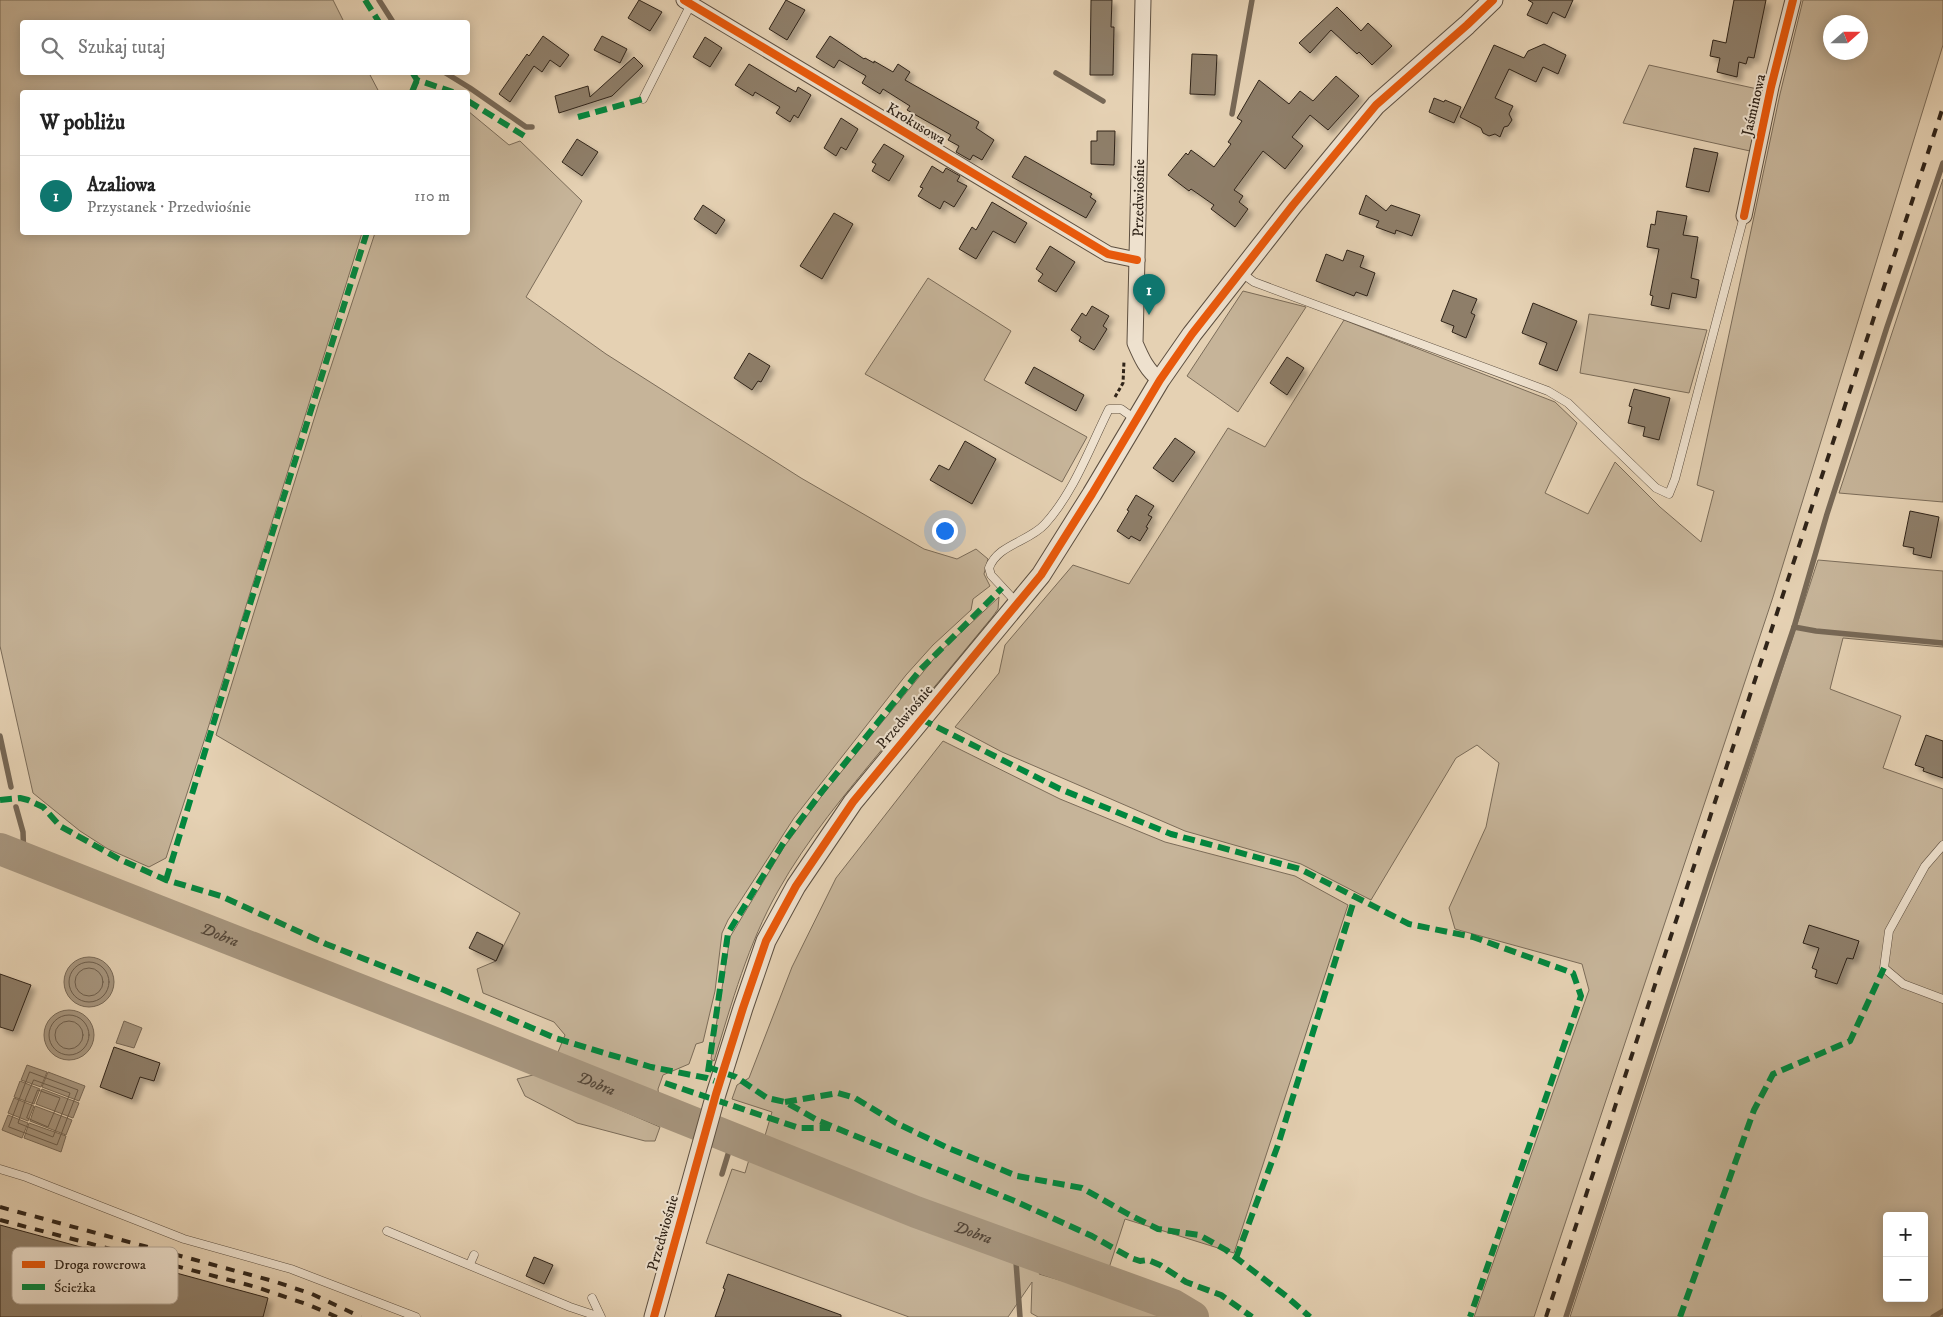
<!DOCTYPE html>
<html lang="pl">
<head>
<meta charset="utf-8">
<style>
  :root { --surface:#fff; --page:#f6f6f6; --text:#222; --muted:#767676; --line:#e0e0e0; --accent:#0f766e }
  body { margin:0; font-family:"IM FELL DW Pica",serif; background:var(--page); color:var(--text) }
  .controls { position:absolute; right:15px; bottom:15px; display:grid; overflow:hidden; border-radius:5px; box-shadow:0 2px 12px #0003 }
  .controls button { width:45px; height:45px; display:grid; place-items:center; padding:0; border:0; border-bottom:1px solid var(--line); background:var(--surface); color:var(--text); font:25px sans-serif }
  .compass { position:absolute; left:1823px; top:15px; width:45px; height:45px; border-radius:50%; background:var(--surface); box-shadow:0 2px 12px #0003; rotate:69deg }
  .you { position:absolute; left:944px; top:530px; width:18px; height:18px; margin:-12px; border:4px solid #fff; border-radius:50%; background:#1a73e8; box-shadow:0 0 0 8px #1a73e833 }
  .badge { display:grid; place-items:center; width:32px; height:32px; border-radius:50%; background:var(--accent); color:#fff; font-size:16px; font-weight:700 }
  .pin { position:absolute; translate:-50% -41px; filter:drop-shadow(0 1px 2px #0008) }
  .pin::after { content:''; position:absolute; top:26px; width:18px; height:15px; background:inherit; clip-path:polygon(0 0,100% 0,50% 100%) }
  .list { margin:0; padding:0; list-style:none }
  h2 { display:flex; justify-content:space-between; align-items:center; height:65px; margin:0; padding:0 20px; font-size:21px }
  h2 small { font-size:16px; font-weight:400; color:var(--muted) }
  .list li { display:grid; grid-template-columns:32px 1fr auto; gap:15px; align-items:center; box-sizing:border-box; height:80px; padding:0 20px; border-top:1px solid var(--line) }
  .list b { display:block; font-size:19px; white-space:nowrap }
  .list p { margin:0; font-size:16px; white-space:nowrap; color:var(--muted) }
  .list em { font-size:16px; font-style:normal; color:var(--muted) }
  .icon { flex:none; width:28px; height:28px; fill:none; stroke:currentColor; stroke-width:2; stroke-linecap:round; stroke-linejoin:round }
  .map { position:relative; flex:none; width:1943px; height:1317px; overflow:hidden }
  .search { position:absolute; background:var(--surface); box-shadow:0 2px 12px #0003; left:20px; top:20px; width:450px; height:55px; display:flex; align-items:center; gap:12px; box-sizing:border-box; padding:0 18px; border-radius:5px; color:var(--muted); font-size:19px }
  .panel { position:absolute; background:var(--surface); box-shadow:0 2px 12px #0003; left:20px; top:90px; width:450px; height:145px; border-radius:5px }
  .map>svg:first-child { display:block }
  .green { fill:#c6b499; stroke:#7b6c59; fill-rule:evenodd }
  .water { fill:#a7967f; stroke:#776856 }
  .lines { fill:none; stroke-linecap:round; stroke-linejoin:round }
  .shore { stroke:#6c5d4c; stroke-width:1 }
  .stream { stroke:#776856; stroke-width:5.5 }
  .river { stroke:#a7967f; stroke-width:32 }
  .building { fill:#8e7e69; stroke:#302419; filter:url(#shadow) }
  .service-casing { stroke:#5d4f40; stroke-width:9 }
  .minor-casing { stroke:#5d4f40; stroke-width:17 }
  .tertiary-casing { stroke:#5d4f40; stroke-width:21 }
  .path { stroke:#302419; stroke-width:3; stroke-dasharray:4 2.5; stroke-linecap:butt }
  .service { stroke:#eee1ce; stroke-width:8 }
  .minor { stroke:#eee1ce; stroke-width:15 }
  .tertiary { stroke:#eee1ce; stroke-width:19 }
  .rail { stroke:#302419; stroke-width:4; stroke-dasharray:9 9; stroke-linecap:butt }
  .quiet { stroke:#00873e; stroke-width:6; stroke-dasharray:12 6; stroke-linecap:butt }
  .cycleway-casing { stroke:#eee1ce; stroke-width:11 }
  .cycleway { stroke:#e8590c; stroke-width:8 }
  .labels { text-anchor:middle; dominant-baseline:central; stroke-width:4; stroke-linejoin:round; paint-order:stroke }
  .street-label { font-size:15px; fill:#302419; stroke:#eee1ce }
  .water-label { font-size:16px; font-style:italic; fill:#544638; stroke:#eee1ce }
  .key { fill:#eee1ce; stroke:#b5a898; stroke-width:1 }
  .key-label { font-size:14px; fill:#302419 }
</style>
</head>
<body>
<div class="map">
<svg width="1943" height="1317" viewBox="0 0 1943 1317">
  <defs>
    <filter id="shadow"><feDropShadow dx="4.5" dy="4.5" stdDeviation="2.5" flood-color="#0004"/></filter>
  </defs>
  <rect width="100%" height="100%" fill="#e5d1b3"/>
  <filter id="stains"><feTurbulence type="fractalNoise" baseFrequency=".004" numOctaves="4"/><feColorMatrix values="0 0 0 0 .2 0 0 0 0 .09 0 0 0 0 .02 0 0 0 .5 -.17"/></filter>
  <radialGradient id="worn" r=".72"><stop offset=".6" stop-color="#630" stop-opacity="0"/><stop offset="1" stop-color="#630" stop-opacity=".3"/></radialGradient>
  <g class="green">
    <path d="M0,0H333L344,22H22V72L369,73L379,92H22V232L362,233L204,741L166,858L149,867L108,849L80,831L33,793L0,646Z"/>
    <path d="M1803,0H1943V45L1773,597L1534,1317H1474L1589,990L1582,964L1455,929L1449,908L1486,827L1499,763L1477,745L1456,758L1371,900L1301,864L1185,831L1002,752L955,727L999,673L1005,645L1073,565L1129,584L1228,428L1265,447L1344,320L1555,402L1577,423L1545,493L1588,514L1615,462L1660,507L1701,542L1714,491L1697,485L1780,94ZM1830,22H1860V52H1830Z"/>
    <path d="M1649,65L1762,90L1750,151L1623,123Z"/>
    <path d="M468,111L509,145L520,141L582,201L526,297L606,354L801,478L924,549L957,559L976,549L988,559L984,574L990,586L973,599L971,610L933,645L906,675L794,818L728,920L722,933L715,991L703,1042L696,1044L689,1064L663,1075L658,1089L659,1099L556,1057L565,1035L554,1022L483,993L477,969L496,961L520,913L216,735L319,403L375,233L468,232Z"/>
    <path d="M1943,179V502L1839,493Z"/>
    <path d="M928,278L1011,331L984,380L1087,437L1062,482L865,374Z"/>
    <path d="M1243,291L1306,307L1238,412L1187,376Z"/>
    <path d="M1589,314L1707,330L1689,393L1580,373Z"/>
    <path d="M1818,560L1943,571V647L1843,638L1830,689L1901,716L1883,768L1943,789V1317H1570ZM1887,1216H1924V1298H1887Z"/>
    <path d="M999,597L998,609L993,616C957,660 920,704 884,747C846,793 807,839 778,891C748,944 732,1002 714,1061L711,1059L730,937L784,847L824,793L937,655Z"/>
    <path d="M943,741L1060,799L1165,842L1295,876L1348,905L1234,1253L1125,1219L1109,1268L1057,1251L1039,1274L1165,1311L1172,1317H1038L1031,1313L1032,1282L1008,1317H909L706,1243L732,1169L745,1173L751,1153L868,1196L872,1181L764,1139L772,1112L732,1099L737,1085L749,1078L792,967L836,878Z"/>
    <path d="M537,1074L660,1127L655,1141H645L577,1123L525,1096L517,1079Z"/>
  </g>
  <g class="water">
    <circle cx="89" cy="982" r="25"/>
    <circle cx="69" cy="1035" r="25"/>
    <path d="M124,1021L142,1028L134,1048L116,1043Z"/>
    <path d="M27,1065L47,1072L41,1087L21,1080Z"/>
    <path d="M48,1072L85,1086L79,1101L42,1087Z"/>
    <path d="M20,1081L40,1089L34,1104L14,1097Z"/>
    <path d="M42,1089L79,1103L73,1118L36,1104Z"/>
    <path d="M14,1098L34,1106L28,1121L8,1113Z"/>
    <path d="M35,1106L72,1120L66,1135L30,1121Z"/>
    <path d="M8,1115L28,1123L22,1138L2,1130Z"/>
    <path d="M29,1123L66,1136L61,1152L24,1138Z"/>
  </g>
  <g class="lines">
    <g class="shore">
      <circle cx="89" cy="982" r="20"/>
      <circle cx="89" cy="982" r="14"/>
      <circle cx="69" cy="1035" r="20"/>
      <circle cx="69" cy="1035" r="14"/>
      <path d="M30,1072L78,1090L57,1145L9,1127Z"/>
      <path d="M34,1080L70,1093L53,1137L18,1123L26,1098Z"/>
      <path d="M38,1090L60,1098L48,1127L27,1118Z"/>
    </g>
    <g class="stream">
      <path d="M379,0L393,22"/>
      <path d="M444,72L470,88L526,127H532"/>
      <path d="M1056,73L1103,101"/>
      <path d="M1232,114L1252,0"/>
      <path d="M1794,627L1816,631L1943,643"/>
      <path d="M0,736L11,787"/>
      <path d="M16,807L23,832L24,860"/>
      <path d="M722,1174L733,1138"/>
      <path d="M1015,1248L1020,1317"/>
      <path d="M1566,1317L1711,872L1794,627L1827,514L1887,327L1943,163"/>
      <path d="M1933,1317L1943,1311"/>
    </g>
    <path class="river" id="s1" d="M0,849L467,1032L916,1212L1173,1305L1193,1317"/>
  </g>
  <g class="building">
    <path d="M639,0L662,12L650,31L628,18Z"/>
    <path d="M786,0L805,10L787,40L769,29Z"/>
    <path d="M1091,0H1112L1111,27H1114L1113,75H1090Z"/>
    <path d="M1528,0H1573L1565,18L1553,12L1547,24L1527,15L1533,3Z"/>
    <path d="M1734,0H1766L1754,58L1748,57L1746,64L1739,62L1737,77L1717,72L1720,58L1710,56L1713,40L1726,43Z"/>
    <path d="M1337,7L1361,31L1368,23L1392,46L1372,65L1359,52L1357,54L1331,30L1310,53L1299,43Z"/>
    <path d="M543,36L569,55L560,67L550,60L542,72L534,66L510,102L499,94L527,54L529,56Z"/>
    <path d="M602,36L627,49L620,63L594,50Z"/>
    <path d="M830,36L864,59L865,58L874,63V61L893,72L898,64L910,72L905,80L979,122L976,128L994,140L982,160L973,155L970,160L956,152L959,146L948,140L951,135L907,110L910,106L883,89L880,94L862,83L866,76L839,60L834,68L816,57Z"/>
    <path d="M705,37L722,48L710,67L693,57Z"/>
    <path d="M1544,44L1566,55L1558,74L1543,67L1536,82L1509,69L1495,98L1513,106L1509,114L1512,120L1508,126L1504,127L1500,137L1495,134L1489,136L1483,133L1481,128L1460,117L1494,45L1524,58L1528,51Z"/>
    <path d="M1192,54L1217,55L1215,95L1190,94Z"/>
    <path d="M634,57L643,66L612,96L559,113L555,96L588,86L590,97Z"/>
    <path d="M749,64L787,87L796,92L798,87L811,95L798,118L794,115L790,122L776,113L780,107L755,92L753,96L735,85Z"/>
    <path d="M1336,76L1359,96L1328,130L1310,115L1292,137L1303,146L1285,169L1263,151L1234,190L1243,196L1239,202L1248,209L1235,227L1211,209L1214,205L1191,189L1189,191L1168,175L1186,153L1188,155L1191,150L1214,167L1231,144L1228,142L1242,121L1237,118L1259,80L1289,104L1300,91L1313,101Z"/>
    <path d="M1434,98L1444,102L1445,100L1461,107L1454,123L1429,112Z"/>
    <path d="M841,118L858,129L846,150L841,147L836,156L824,148Z"/>
    <path d="M1097,131H1115L1114,165L1091,164V141H1097Z"/>
    <path d="M577,139L598,152L582,176L562,162Z"/>
    <path d="M884,144L904,156L889,181L872,171L876,164L872,162Z"/>
    <path d="M1694,148L1718,153L1709,192L1686,187Z"/>
    <path d="M1025,156L1092,194L1090,197L1096,201L1086,218L1012,177Z"/>
    <path d="M932,166L943,173L946,168L960,176L957,181L967,186L954,207L944,201L940,209L918,196L923,188L920,187Z"/>
    <path d="M1366,195L1386,211L1391,205L1420,215L1412,236L1396,230L1395,234L1376,227L1379,221L1359,214Z"/>
    <path d="M992,202L1027,223L1015,243L993,231L976,259L959,249L972,227L976,230Z"/>
    <path d="M703,205L725,220L716,234L694,219Z"/>
    <path d="M1657,211L1687,216L1683,235L1698,237L1691,278L1699,280L1696,298L1672,293L1669,309L1651,305L1653,296L1650,295L1659,249L1647,247L1651,224L1655,225Z"/>
    <path d="M834,213L853,224L822,279L800,266Z"/>
    <path d="M1050,246L1075,262L1056,292L1038,281L1043,274L1036,269Z"/>
    <path d="M1347,250L1364,256L1360,267L1375,273L1367,296L1356,292L1354,296L1316,281L1326,254L1343,261Z"/>
    <path d="M1453,290L1477,299L1471,313L1475,315L1466,338L1452,332L1454,326L1441,321Z"/>
    <path d="M1533,303L1577,321L1557,371L1539,364L1547,343L1522,333Z"/>
    <path d="M1092,306L1109,316L1103,326L1107,329L1094,350L1079,341L1081,337L1071,330L1082,313L1086,316Z"/>
    <path d="M749,353L770,366L761,382L758,381L752,390L734,378Z"/>
    <path d="M1287,357L1304,368L1287,395L1270,383Z"/>
    <path d="M1034,367L1084,395L1076,411L1025,383Z"/>
    <path d="M1634,389L1670,398L1659,440L1643,436L1645,427L1628,423L1632,407L1629,406Z"/>
    <path d="M1175,438L1195,452L1173,482L1153,468Z"/>
    <path d="M965,441L996,459L972,504L930,480L939,465L949,470Z"/>
    <path d="M1136,495L1154,506L1148,515L1152,517L1146,527L1148,528L1140,541L1131,536L1129,539L1117,531L1129,511L1127,510Z"/>
    <path d="M1910,511L1939,517L1931,558L1913,554L1914,548L1903,546Z"/>
    <path d="M1926,735L1943,741V778L1923,771L1924,768L1915,765Z"/>
    <path d="M1809,925L1859,941L1853,959L1847,958L1837,984L1815,977L1817,970L1812,968L1819,948L1803,943Z"/>
    <path d="M477,932L503,945L496,961L469,948Z"/>
    <path d="M0,974L31,985L13,1031L0,1027Z"/>
    <path d="M114,1047L160,1063L154,1081L140,1077L132,1099L100,1087Z"/>
    <path d="M0,1225L268,1298L263,1317H0Z"/>
    <path d="M534,1257L553,1265L544,1284L526,1276Z"/>
    <path d="M728,1274L841,1315V1317H715L725,1289L723,1288Z"/>
  </g>
  <g class="lines">
    <defs>
      <g id="service">
        <path d="M643,99L691,4"/>
        <path d="M1240,272L1254,282L1548,391L1568,403L1656,488L1669,494L1675,479L1744,216"/>
        <path d="M1017,603L991,575L989,568C998,544 1029,542 1045,524C1074,492 1090,447 1109,409H1121L1135,419"/>
        <path d="M1943,845L1925,866L1889,931L1884,968L1903,984L1943,999"/>
        <path d="M0,1169L26,1177L184,1239L291,1269L416,1317"/>
        <path d="M387,1231L570,1307L600,1317"/>
        <path d="M470,1264L474,1255"/>
        <path d="M592,1298L601,1317"/>
      </g>
      <g id="minor">
        <path d="M684,0L1108,254L1137,260"/>
        <path d="M1143,0L1135,343C1141,357 1147,371 1160,380"/>
        <path d="M1744,216L1771,87L1793,0"/>
      </g>
      <path id="tertiary" d="M654,1317L716,1094L743,1008L766,941L796,886L853,802L1041,575L1092,494L1160,380L1192,334L1293,205L1376,105L1467,25L1493,0"/>
    </defs>
    <use href="#service" class="service-casing"/>
    <use href="#minor" class="minor-casing"/>
    <use href="#tertiary" class="tertiary-casing"/>
    <path class="path" d="M1115,397L1123,383L1124,361"/>
    <use href="#service" class="service"/>
    <use href="#minor" class="minor"/>
    <use href="#tertiary" class="tertiary"/>
    <g class="rail">
      <path d="M0,1207L273,1281L312,1294L361,1317"/>
      <path d="M0,1220L256,1287L309,1305L337,1317"/>
      <path d="M1546,1317L1943,107"/>
    </g>
    <g class="quiet">
      <path d="M365,0L379,22"/>
      <path d="M412,72L417,80L453,92"/>
      <path d="M412,92L417,80"/>
      <path d="M468,101L526,137"/>
      <path d="M578,117L643,99"/>
      <path d="M921,719L1060,789L1171,834L1300,869L1409,924L1473,937L1573,973L1581,996L1470,1317"/>
      <path d="M0,800L20,798L28,800L43,807L60,826L119,859L166,880L221,896L326,944L444,990L555,1038L651,1067L707,1078L720,1083"/>
      <path d="M166,880L240,636L367,232"/>
      <path d="M708,1067L736,1077L767,1098L785,1102L819,1121L1017,1202L1092,1236L1131,1258L1140,1261L1148,1260L1160,1265L1186,1282L1221,1295L1252,1317"/>
      <path d="M708,1072L728,933L755,889L784,842L820,794L921,669L1002,588"/>
      <path d="M665,1083L799,1128H830"/>
      <path d="M785,1102L838,1093L855,1098L896,1123L946,1147L1017,1176L1082,1188L1128,1214L1158,1229L1199,1235L1226,1250L1286,1296L1310,1317"/>
      <path d="M1236,1258L1278,1145L1355,897"/>
      <path d="M1680,1317L1754,1110L1773,1074L1850,1041L1884,968"/>
    </g>
    <defs>
      <g id="cycleway">
        <path d="M684,0L1108,254L1137,260"/>
        <path d="M1744,216L1771,87L1793,0"/>
        <path d="M654,1317L716,1094L743,1008L766,941L796,886L853,802L1041,575L1092,494L1160,380L1192,334L1293,205L1376,105L1467,25L1493,0"/>
      </g>
    </defs>
    <use href="#cycleway" class="cycleway-casing"/>
    <use href="#cycleway" class="cycleway"/>
  </g>
  <g class="labels">
    <g class="street-label">
      <text transform="translate(1754 105) rotate(-77)">Jaśminowa</text>
      <text transform="translate(916 124) rotate(31)">Krokusowa</text>
      <text transform="translate(1139 198) rotate(-89)">Przedwiośnie</text>
      <text transform="translate(905 717) rotate(-50)">Przedwiośnie</text>
      <text transform="translate(663 1233) rotate(-74)">Przedwiośnie</text>
    </g>
    <g class="water-label">
      <text stroke="none"><textPath href="#s1" startOffset="236">Dobra</textPath></text>
      <text stroke="none"><textPath href="#s1" startOffset="641">Dobra</textPath></text>
      <text stroke="none"><textPath href="#s1" startOffset="1046">Dobra</textPath></text>
    </g>
  </g>
  <rect x="12" y="1247" width="166" height="57" rx="8" class="key"/>
  <rect x="22" y="1261" width="23" height="7" fill="#e8590c"/>
  <rect x="22" y="1284" width="23" height="6" fill="#00873e"/>
  <g class="key-label">
    <text x="54" y="1269">Droga rowerowa</text>
    <text x="54" y="1292">Ścieżka</text>
  </g>
  <rect width="100%" height="100%" filter="url(#stains)"/>
  <rect width="100%" height="100%" fill="url(#worn)"/>
</svg>
<div class="controls">
<button>+</button>
<button>−</button>
</div>
<svg class="compass" viewBox="-18 -18 36 36"><path d="M0-13l5 13h-10z" fill="#e53935"/><path d="M0 13l5-13h-10z" fill="#767676"/></svg>
<div class="you"></div>
<div class="pin badge" style="left:1149px;top:315px">1</div>
<div class="search"><svg class="icon" aria-label="search" viewBox="0 0 24 24"><circle cx="10" cy="10" r="6"/><path d="M15 15l6 6"/></svg>Szukaj tutaj</div>
<section class="panel">
<h2>W pobliżu<small></small></h2>
<ul class="list">
<li><span class="badge">1</span><div><b>Azaliowa</b><p>Przystanek · Przedwiośnie</p></div><em>110 m</em></li>
</ul>
</section>
</div>
</body>
</html>
